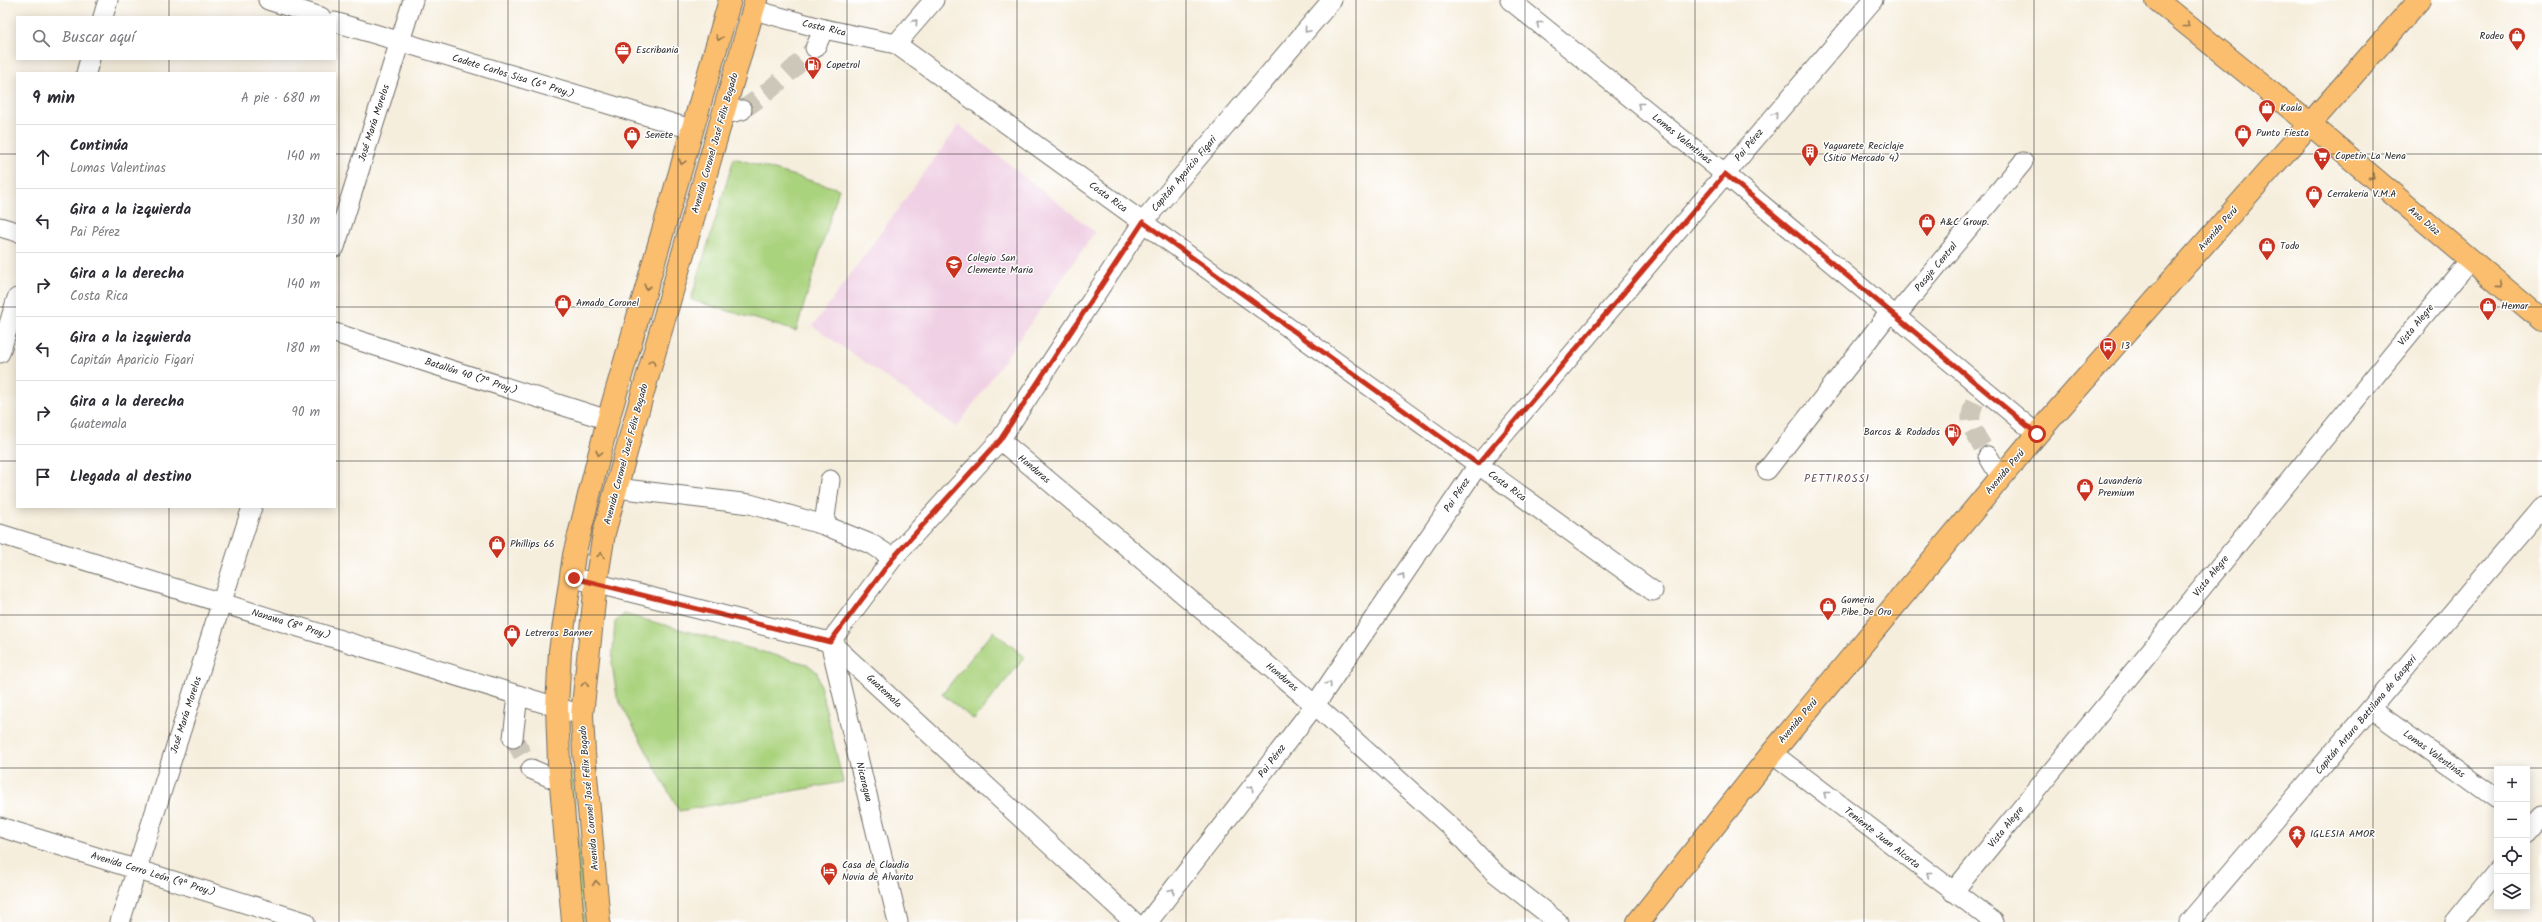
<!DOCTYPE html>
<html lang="es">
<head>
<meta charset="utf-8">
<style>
  :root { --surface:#fff; --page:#f7f7f7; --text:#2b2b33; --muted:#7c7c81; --line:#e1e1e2 }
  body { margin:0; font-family:Kalam,sans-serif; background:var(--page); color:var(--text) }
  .controls { position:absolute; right:12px; bottom:12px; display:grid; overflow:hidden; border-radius:0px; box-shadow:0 2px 10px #0003 }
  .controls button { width:36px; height:36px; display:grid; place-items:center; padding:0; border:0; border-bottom:1px solid var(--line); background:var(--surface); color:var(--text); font:20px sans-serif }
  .stop { position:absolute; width:12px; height:12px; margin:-9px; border:3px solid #c8321e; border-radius:50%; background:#fff }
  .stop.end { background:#c8321e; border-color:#fff; box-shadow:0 1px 4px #0008 }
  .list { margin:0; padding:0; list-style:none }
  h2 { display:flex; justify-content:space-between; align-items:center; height:52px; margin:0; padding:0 16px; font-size:17px }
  h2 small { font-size:13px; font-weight:400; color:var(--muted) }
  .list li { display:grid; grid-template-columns:26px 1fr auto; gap:12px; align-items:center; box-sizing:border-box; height:64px; padding:0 16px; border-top:1px solid var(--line) }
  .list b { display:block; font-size:15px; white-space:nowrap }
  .list p { margin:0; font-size:13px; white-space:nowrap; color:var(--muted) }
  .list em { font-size:13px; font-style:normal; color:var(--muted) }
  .icon { flex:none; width:22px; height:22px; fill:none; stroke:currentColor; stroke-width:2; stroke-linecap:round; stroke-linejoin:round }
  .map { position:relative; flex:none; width:2542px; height:922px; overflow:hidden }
  .search { position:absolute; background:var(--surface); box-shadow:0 2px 10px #0003; left:16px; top:16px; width:320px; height:44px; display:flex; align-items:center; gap:10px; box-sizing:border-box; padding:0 14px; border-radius:0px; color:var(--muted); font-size:15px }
  .panel { position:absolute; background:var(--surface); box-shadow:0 2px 10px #0003; left:16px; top:72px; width:320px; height:436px; border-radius:0px }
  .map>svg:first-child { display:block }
  .built { fill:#f0d0e4 }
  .green { fill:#aad37e; stroke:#6a7f54 }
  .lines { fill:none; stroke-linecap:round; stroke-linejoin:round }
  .minor-tunnel { stroke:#cdc7b9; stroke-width:19; stroke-dasharray:19 10; stroke-linecap:butt }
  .minor-casing { stroke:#726f69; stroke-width:21 }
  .major-casing { stroke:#726f69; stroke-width:24 }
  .minor { stroke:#fff; stroke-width:19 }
  .major { stroke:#fabe6e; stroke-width:22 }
  .oneway { stroke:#a0a0a0 }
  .oneway2 { stroke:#92744c }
  .route { stroke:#c8321e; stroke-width:5 }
  .grid { fill:none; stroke:#2b2b2b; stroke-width:1; stroke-opacity:0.55 }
  .labels { text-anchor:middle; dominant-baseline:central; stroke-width:3; stroke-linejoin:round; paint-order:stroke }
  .street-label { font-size:10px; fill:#2b2b2b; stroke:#fff }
  .poi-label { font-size:10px; fill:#2b2b2b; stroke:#fff; text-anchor:start }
  .neighbourhood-label { font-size:11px; letter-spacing:1px; fill:#664e59; stroke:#fff }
</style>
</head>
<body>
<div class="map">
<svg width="2542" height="922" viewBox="0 0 2542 922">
  <rect width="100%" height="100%" fill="#fff"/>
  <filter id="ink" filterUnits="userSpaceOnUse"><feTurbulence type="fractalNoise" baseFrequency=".025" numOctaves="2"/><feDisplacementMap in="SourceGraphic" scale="8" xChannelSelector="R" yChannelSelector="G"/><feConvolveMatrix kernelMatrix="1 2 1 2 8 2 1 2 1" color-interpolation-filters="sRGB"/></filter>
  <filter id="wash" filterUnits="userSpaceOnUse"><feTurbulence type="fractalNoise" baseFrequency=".012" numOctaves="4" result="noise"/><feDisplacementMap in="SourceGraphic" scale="16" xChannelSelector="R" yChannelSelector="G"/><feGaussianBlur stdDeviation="0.9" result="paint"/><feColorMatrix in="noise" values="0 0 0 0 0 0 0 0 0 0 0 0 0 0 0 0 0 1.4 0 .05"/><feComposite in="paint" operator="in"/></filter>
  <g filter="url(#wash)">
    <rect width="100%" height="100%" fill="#f6eedd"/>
    <path class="built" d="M959,125L1095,232L957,427L813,326Z"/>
    <g class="green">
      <path d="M734,158L839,189L796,331L691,300Z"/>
      <path d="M624,614L807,664L817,672L843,782L679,811L617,697L612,664L615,622Z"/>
      <path d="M993,631L1025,657L974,720L942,694Z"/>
      <path d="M569,770L573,772L585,922H579Z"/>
    </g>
  </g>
  <g filter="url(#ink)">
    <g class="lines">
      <g class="minor-tunnel">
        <path d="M742,110C769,93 792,70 815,48"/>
        <path d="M1975,402C1964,425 1977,435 1988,456"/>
        <path d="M513,738L531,769"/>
      </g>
      <defs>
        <g id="minor">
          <path d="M268,0L321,17"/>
          <path d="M1510,0L1725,174L2037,434"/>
          <path d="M754,10L824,29L896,44L1653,591"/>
          <path d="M103,17L108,0"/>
          <path d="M335,22L691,129"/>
          <path d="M896,44L934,0"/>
          <path d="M815,48L824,29"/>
          <path d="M86,73L90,59"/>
          <path d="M722,115L742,110"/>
          <path d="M0,227L17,232"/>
          <path d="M335,247L413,0"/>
          <path d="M1895,317L2023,162"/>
          <path d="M335,333L608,420"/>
          <path d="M0,353L17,298"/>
          <path d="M1000,440L1315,705L1453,829L1494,872L1558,922"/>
          <path d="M1988,456L2001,478"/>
          <path d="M1767,470L1890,312"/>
          <path d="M616,488L750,504L824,525L873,545L893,558"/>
          <path d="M824,525L830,480"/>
          <path d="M0,534L582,715"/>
          <path d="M570,577L830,642L1134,922"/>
          <path d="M830,642L893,558L1000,440L1143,222L1332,0"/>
          <path d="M830,642L898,922"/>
          <path d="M2371,709L2497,799"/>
          <path d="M513,738L518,695"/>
          <path d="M1772,753L1994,922"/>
          <path d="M531,769L561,782"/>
          <path d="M0,827L305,922"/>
          <path d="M2527,833L2542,816"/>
          <path d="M1953,892L2470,260"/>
          <path d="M120,922L252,507"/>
          <path d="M1148,922L1315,705L1478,465L1873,0"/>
          <path d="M2189,922L2542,507"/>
          <path d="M2455,922L2497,870"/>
        </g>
        <g id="major">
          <path d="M2157,0L2311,125L2542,320"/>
          <path d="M573,922L559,763L557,707L560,651L574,555L608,420L730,0"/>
          <path d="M599,922L584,753L582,715L596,583L604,533L633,427L756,0"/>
          <path d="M1638,922L1772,753L2037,434L2419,0"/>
        </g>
      </defs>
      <use href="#minor" class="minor-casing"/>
      <use href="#major" class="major-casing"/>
      <use href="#minor" class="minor"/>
      <use href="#major" class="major"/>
    </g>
    <defs><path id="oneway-chevron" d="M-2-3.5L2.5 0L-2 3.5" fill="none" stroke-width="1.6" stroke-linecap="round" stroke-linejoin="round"/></defs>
    <g class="oneway">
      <use href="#oneway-chevron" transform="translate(915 22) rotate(-49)"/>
      <use href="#oneway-chevron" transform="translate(1539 24) rotate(-141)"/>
      <use href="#oneway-chevron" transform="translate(1307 30) rotate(130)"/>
      <use href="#oneway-chevron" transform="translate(1640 105) rotate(-141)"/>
      <use href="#oneway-chevron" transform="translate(1775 115) rotate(-50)"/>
      <use href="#oneway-chevron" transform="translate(1402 576) rotate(-56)"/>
      <use href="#oneway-chevron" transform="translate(1329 684) rotate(-56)"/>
      <use href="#oneway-chevron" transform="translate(1251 788) rotate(-53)"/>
      <use href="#oneway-chevron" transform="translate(1826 794) rotate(-142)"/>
      <use href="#oneway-chevron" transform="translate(1929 874) rotate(-142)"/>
      <use href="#oneway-chevron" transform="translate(1172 891) rotate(-53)"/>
    </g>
    <g class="oneway2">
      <use href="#oneway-chevron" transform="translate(2187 25) rotate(39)"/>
      <use href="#oneway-chevron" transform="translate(719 38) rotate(107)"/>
      <use href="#oneway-chevron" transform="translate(682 162) rotate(106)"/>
      <use href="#oneway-chevron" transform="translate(2372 177) rotate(40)"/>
      <use href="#oneway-chevron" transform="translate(2500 285) rotate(40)"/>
      <use href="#oneway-chevron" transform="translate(647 287) rotate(106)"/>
      <use href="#oneway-chevron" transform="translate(652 362) rotate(-73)"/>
      <use href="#oneway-chevron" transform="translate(599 453) rotate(104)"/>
      <use href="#oneway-chevron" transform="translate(601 555) rotate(-80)"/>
      <use href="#oneway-chevron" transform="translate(585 684) rotate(-85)"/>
      <use href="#oneway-chevron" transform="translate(596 883) rotate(-95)"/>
    </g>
  </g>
  <g class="lines" filter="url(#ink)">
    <path class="route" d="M574,578L830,642L893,558L1000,440L1143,222L1478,464L1725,174L2037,434"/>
  </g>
  <path class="grid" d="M169,0V17M339,0V922M508,0V922M678,0V922M847,0V922M1017,0V922M1186,0V922M1356,0V922M1525,0V922M1695,0V922M1864,0V922M2034,0V922M2203,0V922M2373,0V922M169,59V73M0,154H17M335,154H2542M0,307H17M335,307H2542M0,461H17M335,461H2542M169,507V922M0,615H2542M0,768H2542"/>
  <defs>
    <symbol id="shop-pin" viewBox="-11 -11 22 30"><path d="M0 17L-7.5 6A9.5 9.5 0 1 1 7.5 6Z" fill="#c8321e" stroke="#fff"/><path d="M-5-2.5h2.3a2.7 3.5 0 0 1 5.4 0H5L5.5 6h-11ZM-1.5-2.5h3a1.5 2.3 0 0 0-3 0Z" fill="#fff"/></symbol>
    <symbol id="office-pin" viewBox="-11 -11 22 30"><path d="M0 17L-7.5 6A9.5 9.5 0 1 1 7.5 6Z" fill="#c8321e" stroke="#fff"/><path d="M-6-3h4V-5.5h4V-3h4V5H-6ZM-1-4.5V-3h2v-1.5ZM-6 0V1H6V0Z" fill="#fff"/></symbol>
    <symbol id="fuel-pin" viewBox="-11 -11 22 30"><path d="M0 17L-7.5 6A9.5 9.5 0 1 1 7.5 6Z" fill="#c8321e" stroke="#fff"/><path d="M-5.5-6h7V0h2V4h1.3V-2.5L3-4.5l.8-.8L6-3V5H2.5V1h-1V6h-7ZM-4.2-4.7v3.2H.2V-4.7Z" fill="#fff"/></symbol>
    <symbol id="building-pin" viewBox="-11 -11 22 30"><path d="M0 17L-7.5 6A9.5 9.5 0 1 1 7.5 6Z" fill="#c8321e" stroke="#fff"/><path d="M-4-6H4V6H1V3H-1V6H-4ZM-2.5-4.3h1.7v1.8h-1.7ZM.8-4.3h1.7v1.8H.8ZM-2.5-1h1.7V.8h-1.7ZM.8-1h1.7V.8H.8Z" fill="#fff"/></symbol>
    <symbol id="supermarket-pin" viewBox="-11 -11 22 30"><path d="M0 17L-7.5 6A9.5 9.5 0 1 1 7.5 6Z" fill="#c8321e" stroke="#fff"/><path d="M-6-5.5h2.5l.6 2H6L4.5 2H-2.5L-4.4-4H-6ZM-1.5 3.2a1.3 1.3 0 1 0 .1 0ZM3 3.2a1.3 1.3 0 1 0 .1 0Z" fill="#fff"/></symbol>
    <symbol id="school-pin" viewBox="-11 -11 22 30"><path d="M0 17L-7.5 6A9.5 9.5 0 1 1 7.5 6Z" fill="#c8321e" stroke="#fff"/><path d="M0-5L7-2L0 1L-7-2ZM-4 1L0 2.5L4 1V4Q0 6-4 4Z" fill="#fff"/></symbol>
    <symbol id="bus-pin" viewBox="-11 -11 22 30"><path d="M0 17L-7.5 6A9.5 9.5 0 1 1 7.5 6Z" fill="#c8321e" stroke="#fff"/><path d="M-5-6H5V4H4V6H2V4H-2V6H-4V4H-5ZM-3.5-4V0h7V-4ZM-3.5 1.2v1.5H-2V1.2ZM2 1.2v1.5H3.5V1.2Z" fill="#fff"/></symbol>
    <symbol id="temple-pin" viewBox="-11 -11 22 30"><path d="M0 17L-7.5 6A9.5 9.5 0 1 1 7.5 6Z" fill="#c8321e" stroke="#fff"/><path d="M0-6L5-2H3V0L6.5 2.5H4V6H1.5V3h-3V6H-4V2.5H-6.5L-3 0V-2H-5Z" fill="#fff"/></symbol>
    <symbol id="hotel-pin" viewBox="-11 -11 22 30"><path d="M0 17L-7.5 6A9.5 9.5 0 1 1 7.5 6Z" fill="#c8321e" stroke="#fff"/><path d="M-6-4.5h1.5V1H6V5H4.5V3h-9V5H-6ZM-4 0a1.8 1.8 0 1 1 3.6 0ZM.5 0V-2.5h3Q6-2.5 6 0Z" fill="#fff"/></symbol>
  </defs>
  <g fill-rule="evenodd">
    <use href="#shop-pin" x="2507" y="26" width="20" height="27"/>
    <use href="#office-pin" x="613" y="40" width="20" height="27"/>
    <use href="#fuel-pin" x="803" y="55" width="20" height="27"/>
    <use href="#shop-pin" x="2257" y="98" width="20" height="27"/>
    <use href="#shop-pin" x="2233" y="123" width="20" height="27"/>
    <use href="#shop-pin" x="622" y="125" width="20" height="27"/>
    <use href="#building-pin" x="1800" y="142" width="20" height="27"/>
    <use href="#supermarket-pin" x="2312" y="146" width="20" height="27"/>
    <use href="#shop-pin" x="2304" y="184" width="20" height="27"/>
    <use href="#shop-pin" x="1917" y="212" width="20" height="27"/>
    <use href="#shop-pin" x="2257" y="236" width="20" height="27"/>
    <use href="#school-pin" x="944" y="254" width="20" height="27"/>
    <use href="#shop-pin" x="553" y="293" width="20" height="27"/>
    <use href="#shop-pin" x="2478" y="296" width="20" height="27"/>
    <use href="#bus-pin" x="2098" y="336" width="20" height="27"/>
    <use href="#fuel-pin" x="1943" y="422" width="20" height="27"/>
    <use href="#shop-pin" x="2075" y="477" width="20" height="27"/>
    <use href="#shop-pin" x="487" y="534" width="20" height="27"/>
    <use href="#shop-pin" x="1818" y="596" width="20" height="27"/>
    <use href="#shop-pin" x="502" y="623" width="20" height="27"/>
    <use href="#temple-pin" x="2287" y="824" width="20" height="27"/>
    <use href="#hotel-pin" x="819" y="861" width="20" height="27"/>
  </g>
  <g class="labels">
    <g class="street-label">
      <text transform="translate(824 28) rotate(13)">Costa Rica</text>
      <text transform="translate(513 76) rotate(17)">Cadete Carlos Sisa (6ª Proy.)</text>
      <text transform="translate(374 123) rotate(-72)">José María Morelos</text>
      <text transform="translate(1682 139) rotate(39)">Lomas Valentinas</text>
      <text transform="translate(715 143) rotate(-74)">Avenida Coronel José Félix Bogado</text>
      <text transform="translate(1749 145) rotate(-50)">Pai Pérez</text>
      <text transform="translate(1184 174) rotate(-50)">Capitán Aparicio Figari</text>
      <text transform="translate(1108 197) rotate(36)">Costa Rica</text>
      <text transform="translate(2424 221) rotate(40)">Ana Díaz</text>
      <text transform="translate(2218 229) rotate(-49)">Avenida Perú</text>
      <text transform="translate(1936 267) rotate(-50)">Pasaje Central</text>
      <text transform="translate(2416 325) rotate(-51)">Vista Alegre</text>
      <text transform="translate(471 376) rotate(18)">Batallón 40 (7ª Proy.)</text>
      <text transform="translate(626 454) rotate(-75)">Avenida Coronel José Félix Bogado</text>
      <text transform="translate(1034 469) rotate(40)">Honduras</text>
      <text transform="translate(2005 472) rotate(-50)">Avenida Perú</text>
      <text transform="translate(1507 486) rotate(36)">Costa Rica</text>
      <text transform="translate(1457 495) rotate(-56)">Pai Pérez</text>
      <text transform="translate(2211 576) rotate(-51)">Vista Alegre</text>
      <text transform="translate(291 624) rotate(17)">Nanawa (8ª Proy.)</text>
      <text transform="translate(1282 677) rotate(40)">Honduras</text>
      <text transform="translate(884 691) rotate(43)">Guatemala</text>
      <text transform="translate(186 715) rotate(-72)">José María Morelos</text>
      <text transform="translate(2366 715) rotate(-50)">Capitán Arturo Battilana de Gasperi</text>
      <text transform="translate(1798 721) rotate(-50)">Avenida Perú</text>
      <text transform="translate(2434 754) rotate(36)">Lomas Valentinas</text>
      <text transform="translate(1272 761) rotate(-53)">Pai Pérez</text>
      <text transform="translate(864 782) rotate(76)">Nicaragua</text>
      <text transform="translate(589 798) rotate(-95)">Avenida Coronel José Félix Bogado</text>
      <text transform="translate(2006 827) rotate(-51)">Vista Alegre</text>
      <text transform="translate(1882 838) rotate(38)">Teniente Juan Alcorta</text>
      <text transform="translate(153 874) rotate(17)">Avenida Cerro León (9ª Proy.)</text>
    </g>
    <g class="poi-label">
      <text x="2504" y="36" text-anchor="end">Rodeo</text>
      <text x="636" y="50">Escribania</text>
      <text x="826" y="65">Copetrol</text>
      <text x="2280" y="108">Koala</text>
      <text x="2256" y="133">Punto Fiesta</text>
      <text x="645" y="135">Senete</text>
      <text x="1823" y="146">Yaguarete Reciclaje<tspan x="1823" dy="12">(Sitio Mercado 4)</tspan></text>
      <text x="2335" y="156">Copetin La Nena</text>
      <text x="2327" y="194">Cerrakeria V.M.A</text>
      <text x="1940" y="222">A&amp;C Group.</text>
      <text x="2280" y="246">Todo</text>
      <text x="967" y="258">Colegio San<tspan x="967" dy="12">Clemente Maria</tspan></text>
      <text x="576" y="303">Amado Coronel</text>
      <text x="2501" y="306">Hemar</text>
      <text x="2121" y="346">13</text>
      <text x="1940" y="432" text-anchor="end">Barcos &amp; Rodados</text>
      <text x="2098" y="481">Lavandería<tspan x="2098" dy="12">Premium</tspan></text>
      <text x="510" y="544">Phillips 66</text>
      <text x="1841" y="600">Gomeria<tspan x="1841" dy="12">Pibe De Oro</tspan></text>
      <text x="525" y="633">Letreros Banner</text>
      <text x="2310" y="834">IGLESIA AMOR</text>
      <text x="842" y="865">Casa de Claudia<tspan x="842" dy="12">Novia de Alvarito</tspan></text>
    </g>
    <g class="neighbourhood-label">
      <text x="1837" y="479">PETTIROSSI</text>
    </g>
  </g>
</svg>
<div class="controls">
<button>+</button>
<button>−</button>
<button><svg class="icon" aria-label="locate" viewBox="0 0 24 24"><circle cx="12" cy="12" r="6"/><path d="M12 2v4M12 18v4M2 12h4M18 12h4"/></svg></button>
<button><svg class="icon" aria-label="layers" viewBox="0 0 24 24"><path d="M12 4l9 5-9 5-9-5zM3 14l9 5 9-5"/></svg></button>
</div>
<div class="stop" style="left:2037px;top:434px"></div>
<div class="stop end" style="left:574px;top:578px"></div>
<div class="search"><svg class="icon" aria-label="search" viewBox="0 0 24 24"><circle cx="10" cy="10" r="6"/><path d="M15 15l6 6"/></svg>Buscar aquí</div>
<section class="panel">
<h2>9 min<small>A pie · 680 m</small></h2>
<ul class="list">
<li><svg class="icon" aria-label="ahead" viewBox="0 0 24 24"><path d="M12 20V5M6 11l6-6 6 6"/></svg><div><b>Continúa</b><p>Lomas Valentinas</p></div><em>140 m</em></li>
<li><svg class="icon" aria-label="left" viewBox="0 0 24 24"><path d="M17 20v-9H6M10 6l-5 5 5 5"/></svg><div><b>Gira a la izquierda</b><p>Pai Pérez</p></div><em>130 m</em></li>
<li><svg class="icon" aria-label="right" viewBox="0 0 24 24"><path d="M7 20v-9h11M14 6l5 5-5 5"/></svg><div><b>Gira a la derecha</b><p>Costa Rica</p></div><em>140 m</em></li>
<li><svg class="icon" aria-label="left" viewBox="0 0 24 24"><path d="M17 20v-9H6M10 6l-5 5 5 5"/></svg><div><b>Gira a la izquierda</b><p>Capitán Aparicio Figari</p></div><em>180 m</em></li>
<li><svg class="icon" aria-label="right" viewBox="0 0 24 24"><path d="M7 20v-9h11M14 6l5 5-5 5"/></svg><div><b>Gira a la derecha</b><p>Guatemala</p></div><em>90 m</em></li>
<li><svg class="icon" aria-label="arrive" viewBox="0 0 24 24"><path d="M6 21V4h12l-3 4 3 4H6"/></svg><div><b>Llegada al destino</b></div></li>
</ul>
</section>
</div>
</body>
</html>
